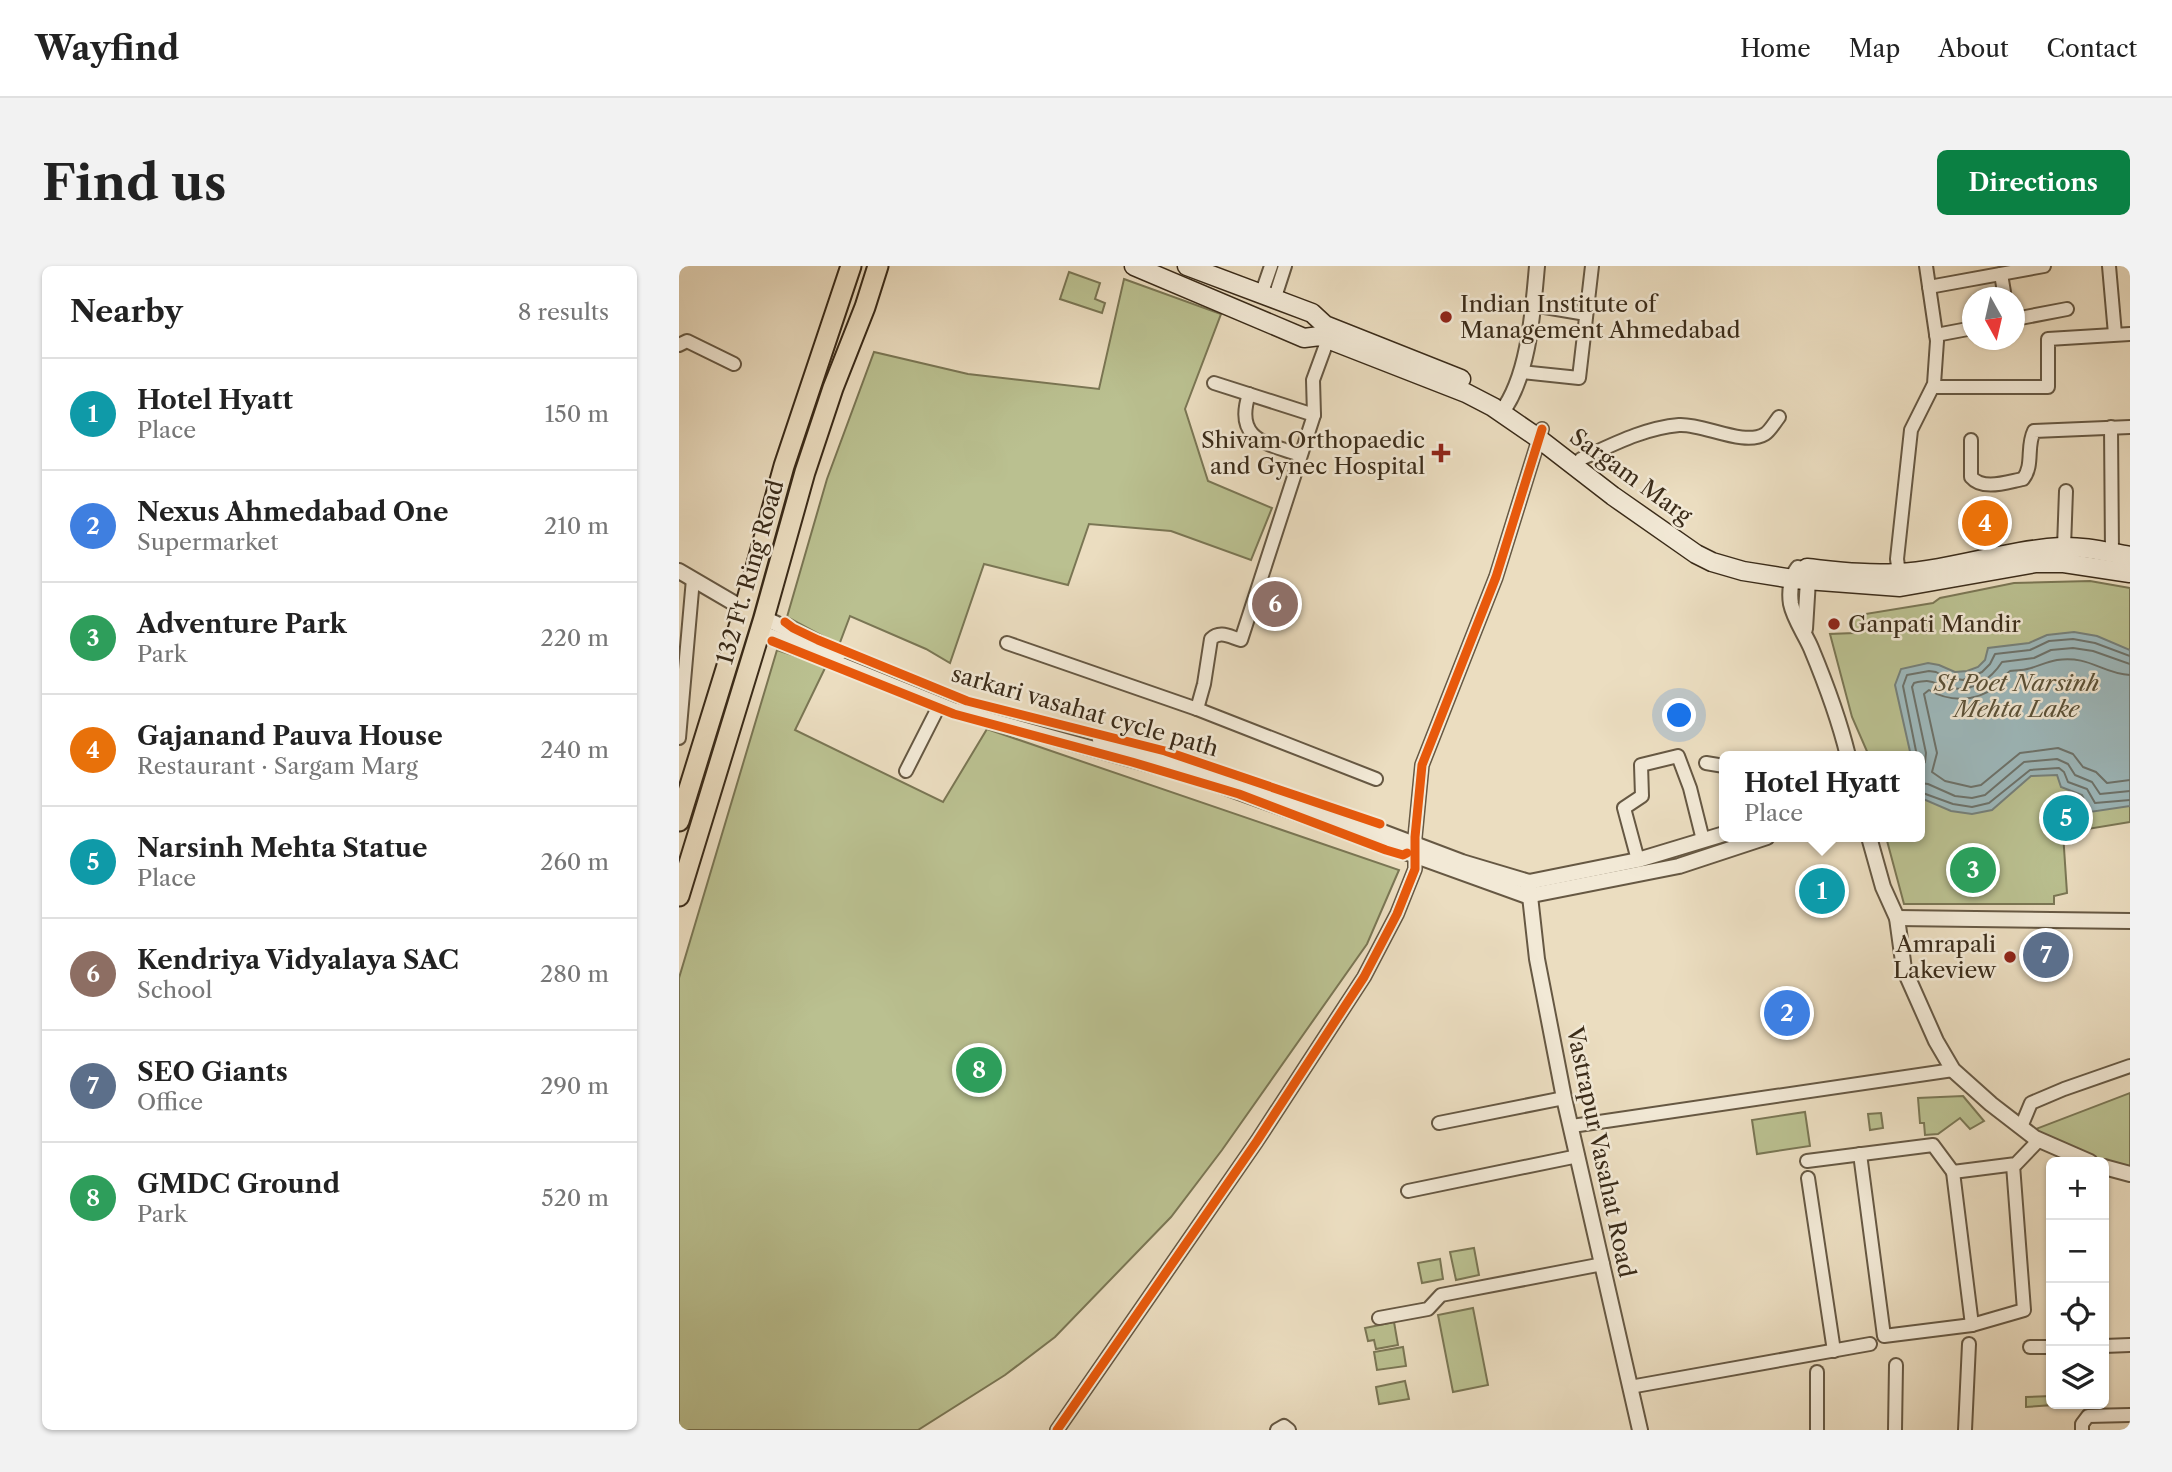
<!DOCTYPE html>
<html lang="en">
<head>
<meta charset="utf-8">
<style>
  :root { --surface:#fff; --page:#f2f2f2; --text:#222; --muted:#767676; --line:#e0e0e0; --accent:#0b8043 }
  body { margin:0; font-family:"Libre Caslon Text",serif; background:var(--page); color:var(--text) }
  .controls { position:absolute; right:21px; bottom:21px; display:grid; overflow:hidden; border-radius:10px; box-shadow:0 2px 5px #0004 }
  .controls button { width:63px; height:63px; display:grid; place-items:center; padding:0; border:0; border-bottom:2px solid var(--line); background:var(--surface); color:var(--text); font:35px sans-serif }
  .compass { position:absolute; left:1283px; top:21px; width:63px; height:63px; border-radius:50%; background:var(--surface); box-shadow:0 2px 5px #0004; rotate:172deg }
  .you { position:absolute; left:1001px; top:450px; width:24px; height:24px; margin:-18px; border:5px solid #fff; border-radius:50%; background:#1a73e8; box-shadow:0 0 0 10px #1a73e833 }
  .badge { display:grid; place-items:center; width:46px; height:46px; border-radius:50%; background:var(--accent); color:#fff; font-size:23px; font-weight:700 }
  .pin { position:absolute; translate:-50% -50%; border:4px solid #fff; box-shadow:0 2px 7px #0006 }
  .popup { position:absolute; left:1040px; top:485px; width:206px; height:91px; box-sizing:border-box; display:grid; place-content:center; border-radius:10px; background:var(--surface); filter:drop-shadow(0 2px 5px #0005); font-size:23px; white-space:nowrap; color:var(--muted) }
  .popup b { font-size:26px; color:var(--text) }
  .popup::after { content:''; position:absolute; left:50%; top:100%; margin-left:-14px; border:14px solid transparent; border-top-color:var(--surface) }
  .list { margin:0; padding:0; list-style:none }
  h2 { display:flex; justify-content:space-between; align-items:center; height:91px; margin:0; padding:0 28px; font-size:30px }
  h2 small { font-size:23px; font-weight:400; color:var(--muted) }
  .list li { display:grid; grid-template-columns:46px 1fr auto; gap:21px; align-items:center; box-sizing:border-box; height:112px; padding:0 28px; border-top:2px solid var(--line) }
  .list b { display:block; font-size:26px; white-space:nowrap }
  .list p { margin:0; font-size:23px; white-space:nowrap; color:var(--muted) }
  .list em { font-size:23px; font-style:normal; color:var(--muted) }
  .icon { flex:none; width:38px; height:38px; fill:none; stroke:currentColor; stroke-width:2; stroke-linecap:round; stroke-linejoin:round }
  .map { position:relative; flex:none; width:1451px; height:1164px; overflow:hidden; border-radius:10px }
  header { display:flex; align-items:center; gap:42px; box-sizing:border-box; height:98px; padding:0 35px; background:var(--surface); border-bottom:2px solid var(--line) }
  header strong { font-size:33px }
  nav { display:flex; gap:38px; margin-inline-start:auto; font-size:24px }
  .intro { display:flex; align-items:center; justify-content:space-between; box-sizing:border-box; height:168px; padding:0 42px }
  h1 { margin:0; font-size:49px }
  .button { padding:18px 32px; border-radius:10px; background:var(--accent); color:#fff; font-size:24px; font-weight:700 }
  main { display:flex; gap:42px; padding:0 42px }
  aside { flex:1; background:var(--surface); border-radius:10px; box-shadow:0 2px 5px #0004 }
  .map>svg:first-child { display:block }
  .green { fill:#bac090; stroke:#7a7654; stroke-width:2 }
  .water { fill:#9db9bd; stroke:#75807b; stroke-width:2 }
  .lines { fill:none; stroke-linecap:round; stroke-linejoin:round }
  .shore { stroke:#6c726b; stroke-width:2 }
  .minor-casing { stroke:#665843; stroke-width:16 }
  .tertiary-casing { stroke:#665843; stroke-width:18 }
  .secondary-casing { stroke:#3a2b19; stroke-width:21 }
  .primary-casing { stroke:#3a2b19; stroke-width:23 }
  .minor { stroke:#f2e9d6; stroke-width:12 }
  .tertiary { stroke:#f2e9d6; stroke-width:14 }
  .secondary { stroke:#f2e9d6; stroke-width:18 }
  .primary { stroke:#ebddc0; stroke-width:19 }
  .cycleway-casing { stroke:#f2e9d6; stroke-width:13 }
  .cycleway { stroke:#e8590c; stroke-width:9 }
  .poi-dot { fill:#8f2418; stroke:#f2e9d6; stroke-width:2.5 }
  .labels { text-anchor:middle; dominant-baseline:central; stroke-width:5; stroke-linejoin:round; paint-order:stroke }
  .poi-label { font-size:23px; fill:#3a2b19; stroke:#f2e9d6; text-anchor:start }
  .street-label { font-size:23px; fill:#3a2b19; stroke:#f2e9d6 }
  .park-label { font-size:23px; font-style:italic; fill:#5a5037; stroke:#f2e9d6 }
</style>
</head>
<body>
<header>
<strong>Wayfind</strong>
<nav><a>Home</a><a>Map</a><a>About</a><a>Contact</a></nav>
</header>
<div class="intro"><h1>Find us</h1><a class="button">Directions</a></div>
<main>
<aside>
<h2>Nearby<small>8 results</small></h2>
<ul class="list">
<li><span class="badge" style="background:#0f9aa8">1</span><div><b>Hotel Hyatt</b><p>Place</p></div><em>150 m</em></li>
<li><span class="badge" style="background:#3f7fe0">2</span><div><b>Nexus Ahmedabad One</b><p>Supermarket</p></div><em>210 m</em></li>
<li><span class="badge" style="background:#2e9e5b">3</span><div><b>Adventure Park</b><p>Park</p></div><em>220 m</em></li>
<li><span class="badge" style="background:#e8710a">4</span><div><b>Gajanand Pauva House</b><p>Restaurant · Sargam Marg</p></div><em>240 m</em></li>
<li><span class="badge" style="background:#0f9aa8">5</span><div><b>Narsinh Mehta Statue</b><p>Place</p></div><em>260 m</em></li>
<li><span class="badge" style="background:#8d6e63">6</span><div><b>Kendriya Vidyalaya SAC</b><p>School</p></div><em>280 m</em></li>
<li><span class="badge" style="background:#5c6f8a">7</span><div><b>SEO Giants</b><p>Office</p></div><em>290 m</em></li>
<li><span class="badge" style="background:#2e9e5b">8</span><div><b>GMDC Ground</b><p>Park</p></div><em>520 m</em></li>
</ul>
</aside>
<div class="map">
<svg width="1451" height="1164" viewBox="0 0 1451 1164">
  <rect width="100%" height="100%" fill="#ebddc0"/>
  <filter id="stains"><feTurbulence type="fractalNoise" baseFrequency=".00286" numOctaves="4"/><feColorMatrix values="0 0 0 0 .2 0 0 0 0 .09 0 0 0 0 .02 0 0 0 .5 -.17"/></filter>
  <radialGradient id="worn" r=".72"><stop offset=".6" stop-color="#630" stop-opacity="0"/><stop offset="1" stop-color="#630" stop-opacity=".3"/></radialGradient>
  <g class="green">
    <path d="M390,6L421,17L416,33L426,37L423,47L381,33Z"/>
    <path d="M445,13L542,48L506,143L529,215L593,242L572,294L492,265L410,258L389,319L305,298L271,397L247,383L171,350L160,379L108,351L148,213L195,86L289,108L420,123Z"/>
    <path d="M1411,315L1451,322V556L1384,567L1388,627L1375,630V638H1225L1207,571H1241V490H1190L1173,451L1151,368L1175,367L1174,350L1254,337L1261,332L1271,330L1335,317Z"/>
    <path d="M98,384L147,400L116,464L264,536L308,463L720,604L688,678L543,884L492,951L376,1071L326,1109L239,1164H0V712Z"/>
    <path d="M1451,827V905L1417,896L1349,866Z"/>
    <path d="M1284,830L1305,855L1291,863L1281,852L1259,868L1246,869L1245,857H1241L1239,832Z"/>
    <path d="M1126,846L1131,880L1078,888L1073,854Z"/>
    <path d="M1202,847L1204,862L1191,864L1189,848Z"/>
    <path d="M795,982L800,1009L777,1014L771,986Z"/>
    <path d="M761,993L764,1013L743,1017L739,997Z"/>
    <path d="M794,1042L809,1119L774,1126L759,1049Z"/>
    <path d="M715,1056L719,1079L697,1083L695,1074L689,1075L686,1062Z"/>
    <path d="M724,1081L727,1100L698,1104L695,1086Z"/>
    <path d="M726,1115L730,1133L700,1138L697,1121Z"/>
    <path d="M1372,1130L1374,1139L1347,1141V1131Z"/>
  </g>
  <path class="water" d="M1395,366L1418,370L1451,384V540L1411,546L1403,529L1382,521L1378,509L1352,510L1313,544L1293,548L1272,545L1244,533L1241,529V490H1232L1216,419L1222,403L1249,397L1260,399L1276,406L1288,405L1299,401L1306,394L1309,382L1350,377L1368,369Z"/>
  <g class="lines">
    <g class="shore">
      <path d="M1451,409C1424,408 1410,389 1378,394C1365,396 1355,403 1342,404C1338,405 1334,404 1331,405C1326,408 1321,417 1316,421C1297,436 1270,436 1250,424L1245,428L1258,487L1253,506L1266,515L1292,521L1302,519L1341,487L1379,482L1394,488L1404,501L1417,506L1428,517L1451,514"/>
      <path d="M1238,490L1224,420L1228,409L1250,405L1257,406L1266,411L1284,414L1303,406L1311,398L1316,388L1351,384L1370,375L1394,373L1416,377L1451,390"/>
      <path d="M1241,502L1246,496L1247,487L1233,421L1235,417C1256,412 1253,418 1272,422C1294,426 1312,413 1323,396L1355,392L1372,384L1394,382L1414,385L1451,398"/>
      <path d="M1241,517L1249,518L1276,530L1293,532L1306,529L1345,496L1378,493L1389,498L1396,509L1413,516L1421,528L1451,525"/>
      <path d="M1241,526L1274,538L1293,541L1310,537L1351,504L1380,502L1385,506L1389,516L1408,523L1416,537L1451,534"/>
    </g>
    <defs>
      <g id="minor">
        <path d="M1430,0L1436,68"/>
        <path d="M1322,8L1326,32"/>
        <path d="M1250,21L1365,0"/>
        <path d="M582,29L592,0"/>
        <path d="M595,34L606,0"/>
        <path d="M854,39L907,48"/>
        <path d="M1336,53L1388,43"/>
        <path d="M1257,69L1294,62"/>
        <path d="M0,79L8,75L55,98"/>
        <path d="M842,106L900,112L913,0"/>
        <path d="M535,117L635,149"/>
        <path d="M1254,121H1369V73L1451,68"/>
        <path d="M570,128C555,174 587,177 621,189"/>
        <path d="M1432,161L1433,287"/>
        <path d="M1292,174V211C1304,225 1328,216 1344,213C1355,199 1347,181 1355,165L1451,161"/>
        <path d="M902,193C933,179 965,162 1000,159C1023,157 1065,181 1086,168C1091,165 1096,156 1100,151"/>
        <path d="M1385,281L1387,225"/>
        <path d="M1221,314L1218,293L1232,164L1255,118L1258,75L1247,0"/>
        <path d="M328,377L518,443L525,418L532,373C541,364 551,371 562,374L635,149L634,114L649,73"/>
        <path d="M518,443L697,513"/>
        <path d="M0,472L14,313"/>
        <path d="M1027,497L1045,500"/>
        <path d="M227,505L261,438"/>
        <path d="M959,594L945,542L963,530L962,499L999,490L1011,522L1024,574"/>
        <path d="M760,857L885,832"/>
        <path d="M893,860L1274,804"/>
        <path d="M1342,861L1352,837L1385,823L1451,800"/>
        <path d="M1181,888L1205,1070L1293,1059"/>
        <path d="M1128,895L1254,879L1274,906L1337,898L1360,874"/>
        <path d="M1274,906L1293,1059L1345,1044L1334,899"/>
        <path d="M1129,912L1155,1085"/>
        <path d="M729,925L899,890"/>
        <path d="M700,1052L749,1043L762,1029L924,998"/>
        <path d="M1425,1080L1451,1079"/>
        <path d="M1351,1081H1372"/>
        <path d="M1138,1106V1164"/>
        <path d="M951,1121L1191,1078"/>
        <path d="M378,1164L578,875L685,711L718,648L736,603V571L743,499L817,311L863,163"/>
        <path d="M598,1164L605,1160L610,1164"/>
        <path d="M1216,1164L1217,1099"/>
        <path d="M1286,1164L1290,1078"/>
        <path d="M1403,1164V1158L1409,1150L1451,1149"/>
      </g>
      <g id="tertiary">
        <path d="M822,147C850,111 854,44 858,0"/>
        <path d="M1119,302C1112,311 1110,326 1112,338C1115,353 1126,368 1132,382C1147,418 1160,453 1169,490"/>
        <path d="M0,305L65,343"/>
        <path d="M85,352L160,387"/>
        <path d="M1126,363L1129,314L1128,307"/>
        <path d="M81,366L274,444L524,513L848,630L1000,600L1088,571"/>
        <path d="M421,474L513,498L656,548L783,596L850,616L959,594L1045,568"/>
        <path d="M1190,571L1204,621L1218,652L1225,703L1257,775L1274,804L1312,838L1356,872L1411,896"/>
        <path d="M850,621L858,693L885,832L961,1164"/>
        <path d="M1218,652L1451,655"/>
        <path d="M1425,901L1451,908"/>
      </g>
      <g id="secondary">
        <path d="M455,0L625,72L641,70L787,127L814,141L859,172L934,230L1017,288L1033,296L1064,305L1114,313L1221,321L1357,297H1385L1451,307"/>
        <path d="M508,0L633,47L646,59L782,113"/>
        <path d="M1128,302C1158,305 1188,309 1218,307C1274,304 1327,284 1382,281C1405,280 1428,286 1451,290"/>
      </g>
      <g id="primary">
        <path d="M0,555L64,348L105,200L172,0"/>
        <path d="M0,630L85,352L126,206L154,122L186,41L199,0"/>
      </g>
    </defs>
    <use href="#minor" class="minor-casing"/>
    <use href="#tertiary" class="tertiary-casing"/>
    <use href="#secondary" class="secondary-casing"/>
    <use href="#primary" class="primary-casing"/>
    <use href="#minor" class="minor"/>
    <use href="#tertiary" class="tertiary"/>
    <use href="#secondary" class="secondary"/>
    <use href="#primary" class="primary"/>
    <defs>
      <g id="cycleway">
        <path d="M106,356L114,362L139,374L288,435L486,485L701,558"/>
        <path d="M93,375L275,448L453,496L560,528L707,584L724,589L728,587"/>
        <path d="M378,1164L578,875L685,711L718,648L736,603V571L743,499L817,311L863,163"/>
      </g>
    </defs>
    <use href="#cycleway" class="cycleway-casing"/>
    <use href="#cycleway" class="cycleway"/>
  </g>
  <g class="poi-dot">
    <circle cx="767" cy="51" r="7"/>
    <path d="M758.5 176.5h7v7h7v7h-7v7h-7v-7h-7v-7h7z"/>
    <circle cx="1155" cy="358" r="7"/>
    <circle cx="1331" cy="691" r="7"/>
  </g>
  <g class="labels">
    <g class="poi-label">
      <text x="781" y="38">Indian Institute of<tspan x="781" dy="26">Management Ahmedabad</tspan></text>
      <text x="746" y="174" text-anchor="end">Shivam Orthopaedic<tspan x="746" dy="26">and Gynec Hospital</tspan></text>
      <text x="1169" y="358">Ganpati Mandir</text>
      <text x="1317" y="678" text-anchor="end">Amrapali<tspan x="1317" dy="26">Lakeview</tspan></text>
    </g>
    <g class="street-label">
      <text transform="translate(952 210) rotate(36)">Sargam Marg</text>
      <text transform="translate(71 306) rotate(-74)">132 Ft. Ring Road</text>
      <text transform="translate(406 445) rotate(16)">sarkari vasahat cycle path</text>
      <text transform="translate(922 886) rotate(78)">Vastrapur Vasahat Road</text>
    </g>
    <g class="park-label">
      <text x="1338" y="417">St Poet Narsinh<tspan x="1338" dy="26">Mehta Lake</tspan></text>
    </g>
  </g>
  <rect width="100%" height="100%" filter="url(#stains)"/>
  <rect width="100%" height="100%" fill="url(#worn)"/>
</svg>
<div class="controls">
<button>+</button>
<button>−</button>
<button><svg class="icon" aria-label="locate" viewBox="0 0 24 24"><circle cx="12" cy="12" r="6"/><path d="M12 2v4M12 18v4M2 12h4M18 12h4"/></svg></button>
<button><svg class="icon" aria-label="layers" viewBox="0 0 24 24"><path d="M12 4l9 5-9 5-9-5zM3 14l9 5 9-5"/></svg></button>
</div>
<svg class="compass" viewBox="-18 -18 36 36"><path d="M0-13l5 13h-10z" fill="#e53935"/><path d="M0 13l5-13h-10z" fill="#767676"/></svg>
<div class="you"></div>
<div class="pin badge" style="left:1143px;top:625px;background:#0f9aa8">1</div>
<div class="popup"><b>Hotel Hyatt</b>Place</div>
<div class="pin badge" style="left:1108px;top:747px;background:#3f7fe0">2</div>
<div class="pin badge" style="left:1294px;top:604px;background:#2e9e5b">3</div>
<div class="pin badge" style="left:1306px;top:257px;background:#e8710a">4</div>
<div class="pin badge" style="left:1387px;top:552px;background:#0f9aa8">5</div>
<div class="pin badge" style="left:596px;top:338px;background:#8d6e63">6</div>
<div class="pin badge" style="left:1367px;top:689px;background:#5c6f8a">7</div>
<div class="pin badge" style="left:300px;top:804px;background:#2e9e5b">8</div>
</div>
</main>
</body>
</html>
